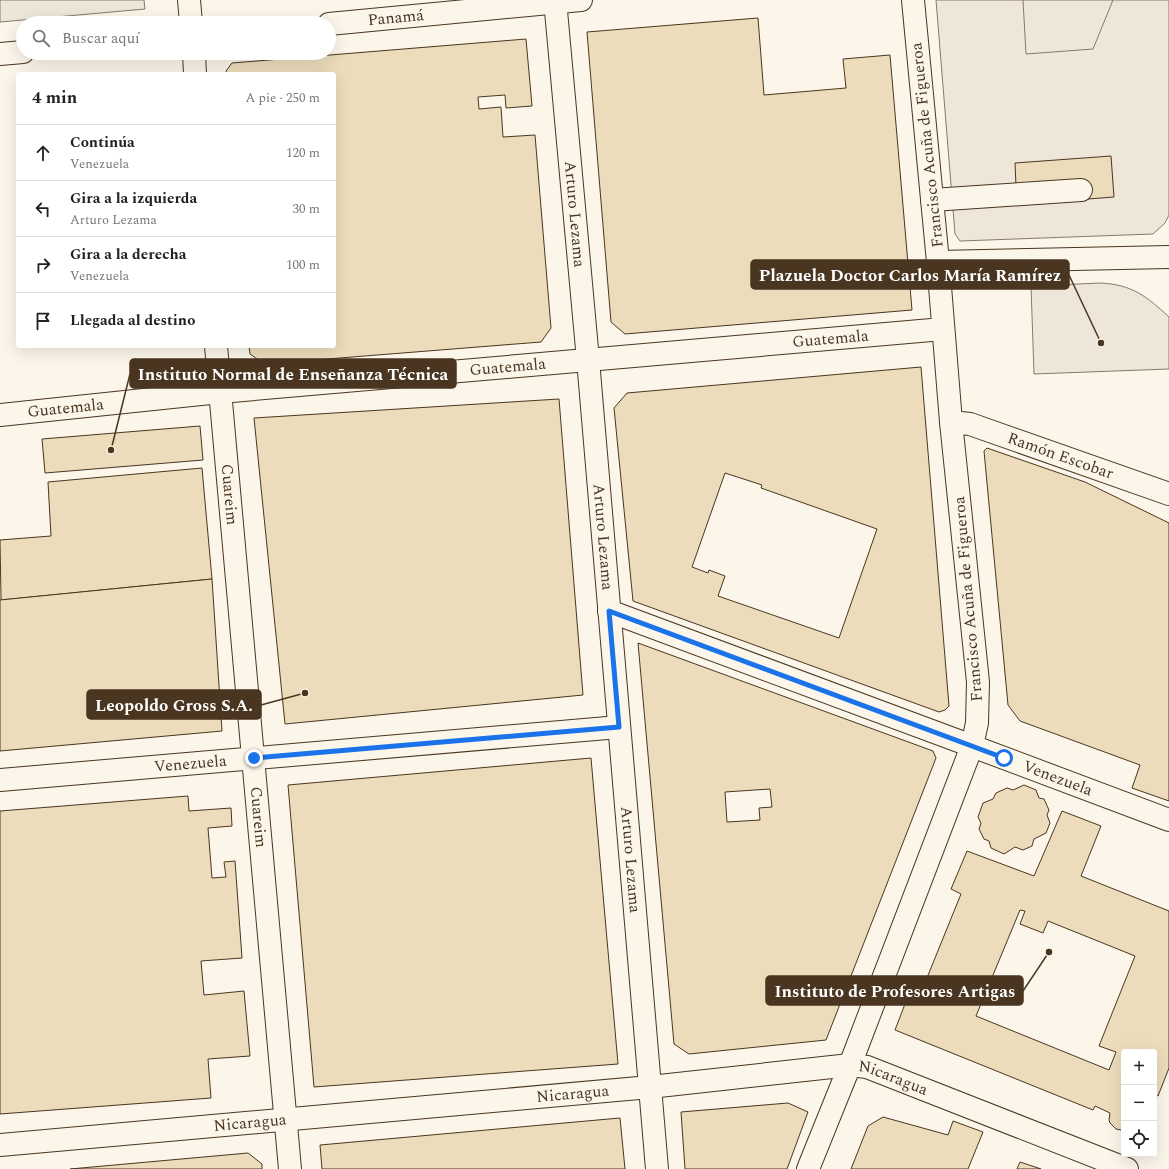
<!DOCTYPE html>
<html lang="es">
<head>
<meta charset="utf-8">
<style>
  :root { --surface:#fff; --page:#f2f2f2; --text:#222; --muted:#767676; --line:#e0e0e0 }
  body { margin:0; font-family:Spectral,serif; background:var(--page); color:var(--text) }
  .controls { position:absolute; right:12px; bottom:12px; display:grid; overflow:hidden; border-radius:4px; box-shadow:0 4px 16px #0002 }
  .controls button { width:36px; height:36px; display:grid; place-items:center; padding:0; border:0; border-bottom:1px solid var(--line); background:var(--surface); color:var(--text); font:20px sans-serif }
  .stop { position:absolute; width:12px; height:12px; margin:-9px; border:3px solid #1a73e8; border-radius:50%; background:#fff }
  .stop.end { background:#1a73e8; border-color:#fff; box-shadow:0 1px 4px #0008 }
  .list { margin:0; padding:0; list-style:none }
  h2 { display:flex; justify-content:space-between; align-items:center; height:52px; margin:0; padding:0 16px; font-size:17px }
  h2 small { font-size:13px; font-weight:400; color:var(--muted) }
  .list li { display:grid; grid-template-columns:26px 1fr auto; gap:12px; align-items:center; box-sizing:border-box; height:56px; padding:0 16px; border-top:1px solid var(--line) }
  .list b { display:block; font-size:15px; white-space:nowrap }
  .list p { margin:0; font-size:13px; white-space:nowrap; color:var(--muted) }
  .list em { font-size:13px; font-style:normal; color:var(--muted) }
  .icon { flex:none; width:22px; height:22px; fill:none; stroke:currentColor; stroke-width:2; stroke-linecap:round; stroke-linejoin:round }
  .map { position:relative; flex:none; width:1169px; height:1169px; overflow:hidden }
  .search { position:absolute; background:var(--surface); box-shadow:0 4px 16px #0002; left:16px; top:16px; width:320px; height:44px; display:flex; align-items:center; gap:10px; box-sizing:border-box; padding:0 14px; border-radius:22px; color:var(--muted); font-size:15px }
  .panel { position:absolute; background:var(--surface); box-shadow:0 4px 16px #0002; left:16px; top:72px; width:320px; height:276px; border-radius:4px }
  .map>svg:first-child { display:block }
  .green { fill:#ede6d9; stroke:#887966 }
  .parking { fill:#ede7d9; stroke:#887966 }
  .building { fill:#ecdcbc; stroke:#4a3520; fill-rule:evenodd }
  .lines { fill:none; stroke-linecap:round; stroke-linejoin:round }
  .minor-casing { stroke:#4a3520; stroke-width:24 }
  .minor { stroke:#fbf6e9; stroke-width:22 }
  .route { stroke:#1a73e8; stroke-width:5 }
  .labels { text-anchor:middle; dominant-baseline:central; stroke-width:3; stroke-linejoin:round; paint-order:stroke }
  .street-label { font-size:16px; fill:#4a3520; stroke:#fbf6e9 }
  .leader { fill:none; stroke:#4a3520; stroke-width:1.5 }
  .callout-dot { fill:#4a3520; stroke:#fbf6e9; stroke-width:1.5 }
  .callout { fill:#4a3520; stroke:#4a3520; stroke-width:1.5 }
  .callout-label { font-size:17px; text-anchor:middle; font-weight:bold; fill:#fff }
</style>
</head>
<body>
<div class="map">
<svg width="1169" height="1169" viewBox="0 0 1169 1169">
  <rect width="100%" height="100%" fill="#fbf6e9"/>
  <g class="green">
    <path d="M936,0H1169V215L1165,223L1153,234L960,241L955,234Z"/>
    <path d="M1101,283C1133,285 1146,296 1169,317V369L1034,374L1031,286Z"/>
  </g>
  <g class="parking">
    <path d="M0,0H144L145,9L0,22Z"/>
    <path d="M1023,0H1113L1093,49L1026,54Z"/>
  </g>
  <g class="building">
    <path d="M758,18L764,95L846,88L843,59L890,55L912,310L625,334L611,322L587,32Z"/>
    <path d="M526,39L532,106L506,108L505,95L478,97L479,109L501,107L503,137L535,135L551,328L541,342L264,364L250,354L249,346H334V74H227L226,71L232,63Z"/>
    <path d="M1111,156L1114,197L1088,199L1087,181L1016,186L1015,163Z"/>
    <path d="M921,367L949,706L945,710L939,712L633,601L614,408L627,393ZM725,473L762,485L761,488L877,529L839,638L718,596L725,576L709,570L708,573L692,567Z"/>
    <path d="M559,399L583,695L285,724L254,418Z"/>
    <path d="M200,426L203,460L45,473L42,439Z"/>
    <path d="M987,448L1085,482L1169,523V801L1132,788L1140,765L1020,721L1008,705L984,451Z"/>
    <path d="M202,468L212,579L1,600L0,540L51,536L48,482Z"/>
    <path d="M212,579L222,731L0,751V600Z"/>
    <path d="M638,643L933,751L936,758L826,1040L689,1054L674,1044ZM770,789L772,807L759,808L760,820L727,822L725,792Z"/>
    <path d="M591,758L618,1064L314,1087L288,785Z"/>
    <path d="M1024,785L1036,790L1039,798L1044,799L1049,810L1047,815L1050,823L1046,833L1034,839L1032,846L1023,850L1015,847L1004,854L991,848L989,841L984,839L979,829L981,823L978,817L983,803L993,799L996,793L1007,788L1013,790Z"/>
    <path d="M188,796L189,811L231,808L232,826L208,828L212,878L226,877L224,862L235,861L242,958L201,961L204,995L244,991L250,1056L208,1059L211,1098L0,1114V811Z"/>
    <path d="M1062,811L1101,826L1081,876L1169,911V1068L1158,1096L1154,1094V1052H1124V1129L1121,1130L1116,1129L1110,1123L1109,1120L1110,1113L1095,1106L1093,1110L895,1030L910,991L920,995L961,894L951,889L967,851L1034,876ZM1020,910L1025,911L1020,924L1043,933L1048,921L1135,956L1099,1046L1116,1052L1109,1070L976,1016Z"/>
    <path d="M788,1103L808,1112L787,1169H685L681,1112Z"/>
    <path d="M883,1117L948,1135L953,1121L983,1132L968,1169H851L868,1126Z"/>
    <path d="M620,1118L625,1169H322L320,1145Z"/>
    <path d="M248,1153L262,1164V1169H70Z"/>
    <path d="M1020,1162L1041,1169H1017Z"/>
  </g>
  <g class="lines">
    <defs>
      <g id="minor">
        <path d="M189,0L191,23"/>
        <path id="s1" d="M555,0L588,360L657,1169"/>
        <path id="s2" d="M329,24L581,0"/>
        <path d="M194,53L195,74"/>
        <path d="M0,54L23,52"/>
        <path d="M932,200L1081,190"/>
        <path d="M938,262L1169,257"/>
        <path id="s3" d="M216,346L290,1169"/>
        <path id="s4" d="M0,415L220,392L943,329"/>
        <path id="s5" d="M951,422L970,424L1169,494"/>
        <path id="s6" d="M609,611L972,746L1169,820"/>
        <path id="s7" d="M0,780L619,727"/>
        <path id="s8" d="M0,1145L650,1087L850,1065L867,1067L1127,1169"/>
        <path d="M808,1169L850,1065L972,746L977,723L978,682L951,422L938,262L913,0"/>
      </g>
    </defs>
    <use href="#minor" class="minor-casing"/>
    <use href="#minor" class="minor"/>
  </g>
  <g class="lines">
    <path class="route" d="M254,758L619,727L609,611L1004,758"/>
  </g>
  <g class="labels">
    <g class="street-label">
      <text stroke="none"><textPath href="#s2" startOffset="67">Panamá</textPath></text>
      <text transform="translate(927 145) rotate(-96)">Francisco Acuña de Figueroa</text>
      <text stroke="none"><textPath href="#s1" startOffset="215">Arturo Lezama</textPath></text>
      <text stroke="none"><textPath href="#s4" startOffset="834">Guatemala</textPath></text>
      <text stroke="none"><textPath href="#s4" startOffset="510">Guatemala</textPath></text>
      <text stroke="none"><textPath href="#s4" startOffset="66">Guatemala</textPath></text>
      <text stroke="none"><textPath href="#s5" startOffset="115">Ramón Escobar</textPath></text>
      <text stroke="none"><textPath href="#s3" startOffset="149">Cuareim</textPath></text>
      <text stroke="none"><textPath href="#s1" startOffset="539">Arturo Lezama</textPath></text>
      <text transform="translate(968 599) rotate(-95)">Francisco Acuña de Figueroa</text>
      <text stroke="none"><textPath href="#s7" startOffset="191">Venezuela</textPath></text>
      <text stroke="none"><textPath href="#s6" startOffset="479">Venezuela</textPath></text>
      <text stroke="none"><textPath href="#s3" startOffset="473">Cuareim</textPath></text>
      <text stroke="none"><textPath href="#s1" startOffset="863">Arturo Lezama</textPath></text>
      <text stroke="none"><textPath href="#s8" startOffset="899">Nicaragua</textPath></text>
      <text stroke="none"><textPath href="#s8" startOffset="575">Nicaragua</textPath></text>
      <text stroke="none"><textPath href="#s8" startOffset="251">Nicaragua</textPath></text>
    </g>
  </g>
  <path class="leader" d="M1101 343L1069 275M111 450L130 374M305 693L261 705M1049 952L1023 991"/>
  <g class="callout-dot">
    <circle cx="1101" cy="343" r="4"/>
    <circle cx="111" cy="450" r="4"/>
    <circle cx="305" cy="693" r="4"/>
    <circle cx="1049" cy="952" r="4"/>
  </g>
  <g class="callout">
    <rect x="751" y="260" width="318" height="29" rx="4"/>
    <rect x="130" y="359" width="326" height="29" rx="4"/>
    <rect x="87" y="690" width="174" height="29" rx="4"/>
    <rect x="766" y="976" width="257" height="29" rx="4"/>
  </g>
  <g class="callout-label">
    <text x="910" y="281">Plazuela Doctor Carlos María Ramírez</text>
    <text x="293" y="380">Instituto Normal de Enseñanza Técnica</text>
    <text x="174" y="711">Leopoldo Gross S.A.</text>
    <text x="895" y="997">Instituto de Profesores Artigas</text>
  </g>
</svg>
<div class="controls">
<button>+</button>
<button>−</button>
<button><svg class="icon" aria-label="locate" viewBox="0 0 24 24"><circle cx="12" cy="12" r="6"/><path d="M12 2v4M12 18v4M2 12h4M18 12h4"/></svg></button>
</div>
<div class="stop" style="left:1004px;top:758px"></div>
<div class="stop end" style="left:254px;top:758px"></div>
<div class="search"><svg class="icon" aria-label="search" viewBox="0 0 24 24"><circle cx="10" cy="10" r="6"/><path d="M15 15l6 6"/></svg>Buscar aquí</div>
<section class="panel">
<h2>4 min<small>A pie · 250 m</small></h2>
<ul class="list">
<li><svg class="icon" aria-label="ahead" viewBox="0 0 24 24"><path d="M12 20V5M6 11l6-6 6 6"/></svg><div><b>Continúa</b><p>Venezuela</p></div><em>120 m</em></li>
<li><svg class="icon" aria-label="left" viewBox="0 0 24 24"><path d="M17 20v-9H6M10 6l-5 5 5 5"/></svg><div><b>Gira a la izquierda</b><p>Arturo Lezama</p></div><em>30 m</em></li>
<li><svg class="icon" aria-label="right" viewBox="0 0 24 24"><path d="M7 20v-9h11M14 6l5 5-5 5"/></svg><div><b>Gira a la derecha</b><p>Venezuela</p></div><em>100 m</em></li>
<li><svg class="icon" aria-label="arrive" viewBox="0 0 24 24"><path d="M6 21V4h12l-3 4 3 4H6"/></svg><div><b>Llegada al destino</b></div></li>
</ul>
</section>
</div>
</body>
</html>
